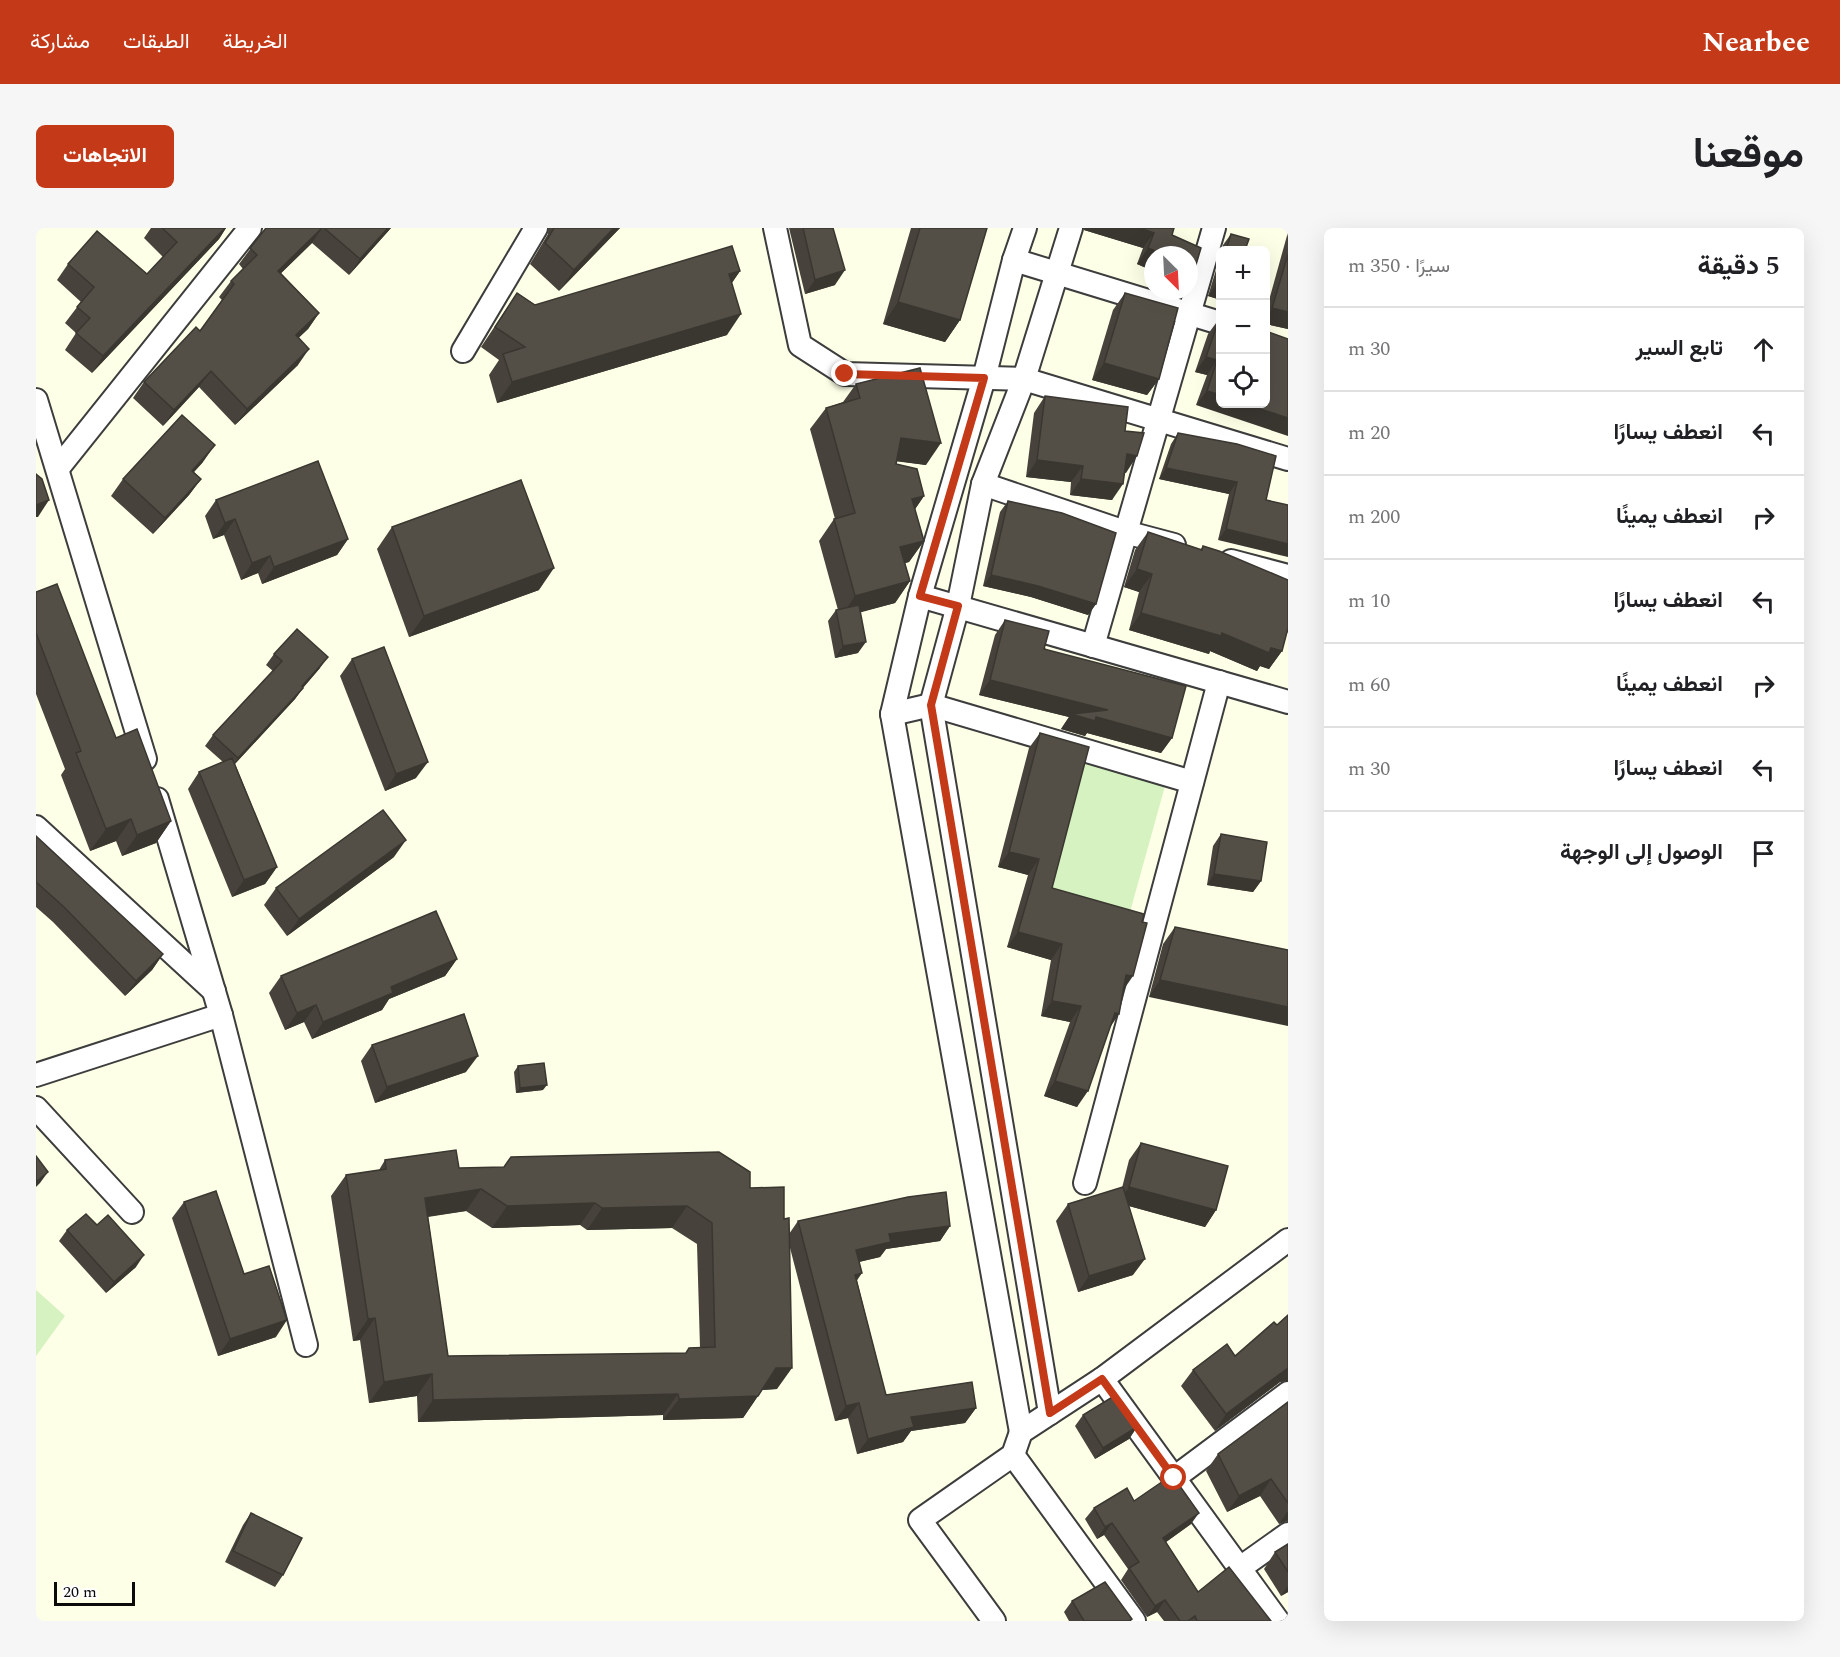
<!DOCTYPE html>
<html lang="ar">
<head>
<meta charset="utf-8">
<style>
  :root { --surface:#fff; --page:#f6f6f6; --text:#202124; --muted:#757577; --line:#e0e0e0; --accent:#c43918 }
  body { margin:0; font-family:Spectral,Vazirmatn,serif; background:var(--page); color:var(--text); direction:rtl }
  .controls { position:absolute; right:18px; top:18px; display:grid; overflow:hidden; border-radius:9px; box-shadow:0 6px 24px #0002 }
  .controls button { width:54px; height:54px; display:grid; place-items:center; padding:0; border:0; border-bottom:2px solid var(--line); background:var(--surface); color:var(--text); font:30px sans-serif }
  .compass { position:absolute; left:1108px; top:18px; width:54px; height:54px; border-radius:50%; background:var(--surface); box-shadow:0 6px 24px #0002; rotate:156deg }
  .scale { position:absolute; left:18px; bottom:15px; width:81px; box-sizing:border-box; padding-left:6px; border:3px solid #0a0a0a; border-top:0; font-size:16px; line-height:21px; white-space:nowrap; color:#0a0a0a; -webkit-text-stroke:4px #fff; paint-order:stroke }
  .stop { position:absolute; width:18px; height:18px; margin:-14px; border:4px solid #c43918; border-radius:50%; background:#fff }
  .stop.end { background:#c43918; border-color:#fff; box-shadow:0 2px 6px #0008 }
  .list { margin:0; padding:0; list-style:none }
  h2 { display:flex; justify-content:space-between; align-items:center; height:78px; margin:0; padding:0 24px; font-size:26px }
  h2 small { font-size:20px; font-weight:400; color:var(--muted) }
  .list li { display:grid; grid-template-columns:39px 1fr auto; gap:18px; align-items:center; box-sizing:border-box; height:84px; padding:0 24px; border-top:2px solid var(--line) }
  .list b { display:block; font-size:22px; white-space:nowrap }
  .list em { font-size:20px; font-style:normal; color:var(--muted) }
  .icon { flex:none; width:33px; height:33px; fill:none; stroke:currentColor; stroke-width:2; stroke-linecap:round; stroke-linejoin:round }
  .map { position:relative; flex:none; width:1252px; height:1393px; overflow:hidden; direction:ltr; border-radius:9px }
  header { display:flex; align-items:center; gap:36px; box-sizing:border-box; height:84px; padding:0 30px; background:var(--accent); color:#fff }
  header strong { font-size:28px }
  nav { display:flex; gap:33px; margin-inline-start:auto; font-size:21px }
  .intro { display:flex; align-items:center; justify-content:space-between; box-sizing:border-box; height:144px; padding:0 36px }
  h1 { margin:0; font-size:42px }
  .button { padding:15px 27px; border-radius:9px; background:var(--accent); color:#fff; font-size:21px; font-weight:700 }
  main { display:flex; gap:36px; padding:0 36px }
  aside { flex:1; background:var(--surface); border-radius:9px; box-shadow:0 6px 24px #0002 }
  .map>svg:first-child { display:block }
  .pitch { fill:#d5f2c0 }
  .lines { fill:none; stroke-linecap:round; stroke-linejoin:round }
  .minor-casing { stroke:#3d3d3d; stroke-width:26 }
  .minor { stroke:#fff; stroke-width:22 }
  .wall { fill:#47433c; fill-rule:evenodd }
  .shaded-wall { fill:#3a3731 }
  .building { fill:#534e46; stroke:#3a3731; stroke-width:1.5; fill-rule:evenodd }
  .route { stroke:#c43918; stroke-width:8 }
</style>
</head>
<body>
<header>
<strong>Nearbee</strong>
<nav><a>الخريطة</a><a>الطبقات</a><a>مشاركة</a></nav>
</header>
<div class="intro"><h1>موقعنا</h1><a class="button">الاتجاهات</a></div>
<main>
<aside>
<h2>5 دقيقة<small>سيرًا · 350 m</small></h2>
<ul class="list">
<li><svg class="icon" aria-label="ahead" viewBox="0 0 24 24"><path d="M12 20V5M6 11l6-6 6 6"/></svg><div><b>تابع السير</b></div><em>30 m</em></li>
<li><svg class="icon" aria-label="left" viewBox="0 0 24 24"><path d="M17 20v-9H6M10 6l-5 5 5 5"/></svg><div><b>انعطف يسارًا</b></div><em>20 m</em></li>
<li><svg class="icon" aria-label="right" viewBox="0 0 24 24"><path d="M7 20v-9h11M14 6l5 5-5 5"/></svg><div><b>انعطف يمينًا</b></div><em>200 m</em></li>
<li><svg class="icon" aria-label="left" viewBox="0 0 24 24"><path d="M17 20v-9H6M10 6l-5 5 5 5"/></svg><div><b>انعطف يسارًا</b></div><em>10 m</em></li>
<li><svg class="icon" aria-label="right" viewBox="0 0 24 24"><path d="M7 20v-9h11M14 6l5 5-5 5"/></svg><div><b>انعطف يمينًا</b></div><em>60 m</em></li>
<li><svg class="icon" aria-label="left" viewBox="0 0 24 24"><path d="M17 20v-9H6M10 6l-5 5 5 5"/></svg><div><b>انعطف يسارًا</b></div><em>30 m</em></li>
<li><svg class="icon" aria-label="arrive" viewBox="0 0 24 24"><path d="M6 21V4h12l-3 4 3 4H6"/></svg><div><b>الوصول إلى الوجهة</b></div></li>
</ul>
</aside>
<div class="map">
<svg width="1252" height="1393" viewBox="0 0 1252 1393">
  <rect width="100%" height="100%" fill="#feffe7"/>
  <g class="pitch">
    <path d="M1044,532L1129,558L1092,691L1013,669Z"/>
    <path d="M0,1062L29,1088L0,1128Z"/>
  </g>
  <g class="lines">
    <defs>
      <g id="minor">
        <path d="M739,0L764,117L809,146L988,151L1252,231"/>
        <path d="M978,32L1184,95"/>
        <path d="M427,123L500,0"/>
        <path d="M0,172L109,531"/>
        <path d="M23,239L214,0"/>
        <path d="M947,256L1089,304L1138,317"/>
        <path d="M1195,333L1252,348"/>
        <path d="M884,368L1252,474"/>
        <path d="M1057,418L1178,0"/>
        <path d="M856,486L895,477L1156,554"/>
        <path d="M121,571L185,787L270,1117"/>
        <path d="M0,599L178,763"/>
        <path d="M0,847L185,787"/>
        <path d="M0,880L96,984"/>
        <path d="M1049,955L1183,454"/>
        <path d="M1066,1151L1242,1393"/>
        <path d="M1014,1185L895,477L922,378L947,256L988,151L1035,0"/>
        <path d="M985,1204L856,486L884,368L948,150L978,32L989,0"/>
        <path d="M977,1227L1098,1393"/>
        <path d="M1138,1250L1252,1165"/>
        <path d="M1204,1340L1252,1306"/>
        <path d="M958,1393L884,1292L977,1227L985,1204L1066,1151L1252,1012"/>
      </g>
    </defs>
    <use href="#minor" class="minor-casing"/>
    <use href="#minor" class="minor"/>
  </g>
  <g class="wall">
    <path d="M115,0H190L183,11L56,145L29,122L40,105L29,95L45,74L21,52L32,36L111,46L127,29L108,10Z"/>
    <path d="M230,0H355L313,47L276,15L245,45L283,85L272,101L262,110V137L199,197L163,159L127,198L97,170L108,154L164,103L186,72L183,69L195,53L207,41L203,36Z"/>
    <path d="M512,0H584L523,63L494,36L512,6Z"/>
    <path d="M753,0H797L799,57L769,66Z"/>
    <path d="M875,0H951L924,92L909,114L847,96Z"/>
    <path d="M1048,0H1138L1136,7L1165,20L1159,40L1153,48V27H1117V43L1101,36L1107,20L1048,2Z"/>
    <path d="M1252,4V101L1230,96V83Z"/>
    <path d="M1195,6L1209,22H1186L1187,17Z"/>
    <path d="M1185,26V72L1172,68Z"/>
    <path d="M704,43L696,55L691,107L461,175L453,147L463,132L445,119L481,65L499,77Z"/>
    <path d="M1089,65L1123,151L1111,167L1056,152L1077,82Z"/>
    <path d="M1183,91L1252,111L1160,177L1171,147L1159,144L1172,106Z"/>
    <path d="M820,156L890,237L861,233L860,236L888,268L879,281L888,313L873,334L869,335L874,353L859,375L824,384L822,425L799,430L792,393L800,382H802L783,313L798,291H799L774,201L790,180L807,174Z"/>
    <path d="M1009,168L1089,203L1090,245L1089,244L1076,272L1034,267L1035,254L990,249L998,185Z"/>
    <path d="M1142,205L1230,272L1182,312L1193,266L1123,251L1135,216Z"/>
    <path d="M167,234L158,244L165,251L153,267L117,306L75,268L87,251Z"/>
    <path d="M180,272L312,311L301,327L226,356L222,345L205,352L188,307L177,311L169,288Z"/>
    <path d="M972,273L1060,376L1052,387L995,369L947,358L964,284Z"/>
    <path d="M356,299L503,362L373,409L341,321Z"/>
    <path d="M1112,304L1164,322L1167,318L1252,352V405L1251,404L1246,423L1233,441L1224,438L1221,443L1174,423L1173,426L1093,402L1103,364L1088,359L1099,322Z"/>
    <path d="M0,364L80,510L135,593L120,615L86,628L80,613L54,623L25,547L29,541L0,466Z"/>
    <path d="M969,392L1136,510L1125,525L1051,505L1049,508L1025,501L1033,489L943,467L959,407Z"/>
    <path d="M238,426L284,440L267,460L259,471L199,536L241,639L229,656L196,669L152,561L163,544L187,534L169,518L177,507L237,443L230,437Z"/>
    <path d="M316,431L380,550L349,563L304,448Z"/>
    <path d="M1004,505L1016,660L1088,761L1073,800L1041,879L1008,868L1034,794L1005,788L1015,732L971,719L992,647L962,639L993,520Z"/>
    <path d="M1185,606L1225,653L1217,664L1171,657L1177,618Z"/>
    <path d="M0,608L127,726L116,742L89,768L17,694L0,679Z"/>
    <path d="M358,629L251,708L228,677L240,660Z"/>
    <path d="M1139,699L1252,722L1113,769L1127,716Z"/>
    <path d="M421,731L409,748L353,771L346,782L276,811L268,794L249,802L233,765L245,748Z"/>
    <path d="M336,817L430,844L339,875L325,833Z"/>
    <path d="M482,838L507,862L480,865L478,844Z"/>
    <path d="M1105,915L1180,982L1169,999L1093,978L1097,1047L1042,1064L1020,993L1032,976L1086,960L1093,932Z"/>
    <path d="M349,932L423,940L714,960L748,991L753,1006L762,993L914,998L904,1013L850,1021L844,1029L823,1034L821,1053L850,1167L940,1180L929,1195L875,1203L867,1214L821,1226L812,1190L799,1193L753,1016L741,1161L726,1162L707,1190L627,1192V1187L382,1194L381,1168L333,1175L324,1112L317,1113L295,968L310,947L343,942ZM430,983L456,1000L544,997L551,1002L636,1000L661,1016L664,1120L650,1125L412,1128L392,989Z"/>
    <path d="M148,974L208,1046L240,1109L182,1128L136,990Z"/>
    <path d="M31,1002L100,1039L70,1065L23,1013Z"/>
    <path d="M1252,1087V1153L1244,1154L1179,1203L1145,1158L1157,1142L1199,1128L1241,1097Z"/>
    <path d="M1252,1174V1293L1243,1296L1224,1268L1191,1284L1170,1243L1182,1226Z"/>
    <path d="M1047,1187L1101,1199L1093,1211L1059,1231L1039,1198Z"/>
    <path d="M1098,1273L1155,1296L1130,1314L1162,1364L1235,1393H1128L1121,1384L1111,1389L1085,1352L1092,1341L1068,1307L1061,1311L1049,1291L1058,1280Z"/>
    <path d="M215,1285L247,1347L239,1359L189,1334L207,1297Z"/>
    <path d="M1252,1316V1364L1245,1368L1228,1341L1239,1324Z"/>
    <path d="M1036,1373L1096,1391L1095,1393H1033L1028,1384Z"/>
  </g>
  <g class="shaded-wall">
    <path d="M189,0H190L183,11L56,145L67,128Z"/>
    <path d="M286,0L276,15L231,59L242,43Z"/>
    <path d="M352,0H355L313,47L324,31Z"/>
    <path d="M578,0H584L523,63L538,42Z"/>
    <path d="M1049,0H1104L1118,5L1107,20L1048,2Z"/>
    <path d="M1112,20L1129,27H1117V43L1101,36Z"/>
    <path d="M1153,38L1159,40L1153,48Z"/>
    <path d="M809,42L799,57L769,66L779,52Z"/>
    <path d="M704,43L689,64L693,46Z"/>
    <path d="M1180,57L1185,58V72L1172,68Z"/>
    <path d="M862,74L924,92L909,114L847,96Z"/>
    <path d="M1236,80L1252,84V101L1230,96V90Z"/>
    <path d="M283,85L272,101L249,123L260,107Z"/>
    <path d="M705,86L691,107L461,175L476,154Z"/>
    <path d="M273,121L262,137L199,197L211,181Z"/>
    <path d="M1170,129L1181,132L1171,147L1159,144Z"/>
    <path d="M1068,135L1123,151L1111,167L1056,152Z"/>
    <path d="M175,143L163,159L127,198L138,182Z"/>
    <path d="M1171,163L1185,167V176H1209L1252,190V208L1160,177Z"/>
    <path d="M865,210L905,215L890,237L850,232Z"/>
    <path d="M179,217L167,234L144,259L156,243Z"/>
    <path d="M1091,226L1101,228L1090,245L1080,243Z"/>
    <path d="M1001,232L1047,238L1035,254L990,249Z"/>
    <path d="M1130,240L1201,254L1193,266L1123,251Z"/>
    <path d="M165,251L153,267L117,306L129,290Z"/>
    <path d="M1045,251L1087,256L1076,272L1034,267Z"/>
    <path d="M888,268L873,290L876,271Z"/>
    <path d="M13,272L2,289H0V277Z"/>
    <path d="M199,291L188,307L177,311L189,295Z"/>
    <path d="M1190,301L1252,316V329L1182,312Z"/>
    <path d="M312,311L301,327L226,356L238,339Z"/>
    <path d="M888,313L873,334L849,341L864,319Z"/>
    <path d="M234,328L222,345L205,352L216,335Z"/>
    <path d="M518,340L503,362L373,409L388,388Z"/>
    <path d="M1101,341L1116,346L1103,364L1088,359Z"/>
    <path d="M955,347L1002,358L1060,376L1052,387L995,369L947,358Z"/>
    <path d="M874,353L859,375L804,390L819,368Z"/>
    <path d="M1105,385L1186,405L1246,423L1233,441L1224,438L1221,443L1174,423L1173,426L1093,402Z"/>
    <path d="M830,414L822,425L799,430L807,418Z"/>
    <path d="M292,429L284,440L258,470L266,458Z"/>
    <path d="M954,452L1072,482L1136,510L1125,525L1051,505L1049,508L1025,501L1033,489L943,467Z"/>
    <path d="M267,460L259,471L194,541L202,530Z"/>
    <path d="M392,534L380,550L349,563L360,546Z"/>
    <path d="M95,591L80,613L54,623L70,601Z"/>
    <path d="M135,593L120,615L86,628L101,607Z"/>
    <path d="M370,612L358,629L251,708L263,691Z"/>
    <path d="M973,624L1003,631L992,647L962,639Z"/>
    <path d="M241,639L229,656L196,669L208,652Z"/>
    <path d="M1178,646L1225,653L1217,664L1171,657Z"/>
    <path d="M982,704L1026,716L1015,732L971,719Z"/>
    <path d="M127,726L116,742L89,768L100,753Z"/>
    <path d="M421,731L409,748L353,771L346,782L276,811L287,794L355,759Z"/>
    <path d="M1090,747L1097,748L1086,764Z"/>
    <path d="M1124,752L1252,779V798L1113,769Z"/>
    <path d="M1016,773L1045,778L1034,794L1005,788Z"/>
    <path d="M280,777L268,794L249,802L261,785Z"/>
    <path d="M1079,785L1083,786L1073,801Z"/>
    <path d="M442,828L430,844L339,875L351,859Z"/>
    <path d="M1019,853L1052,863L1041,879L1008,868Z"/>
    <path d="M511,857L507,862L480,865L484,860Z"/>
    <path d="M12,944L4,955L0,959V954Z"/>
    <path d="M1093,959L1180,982L1169,999L1082,975Z"/>
    <path d="M445,961L430,983L374,991L389,970Z"/>
    <path d="M559,975L544,997L456,1000L471,978Z"/>
    <path d="M651,978L636,1000L551,1002L566,980Z"/>
    <path d="M914,998L904,1013L850,1021L844,1029L810,1037L820,1022L853,1006Z"/>
    <path d="M108,1027L100,1039L70,1065L78,1054Z"/>
    <path d="M1109,1031L1097,1047L1042,1064L1053,1048Z"/>
    <path d="M826,1045L815,1061L819,1047Z"/>
    <path d="M339,1090L324,1112L317,1113L332,1091Z"/>
    <path d="M251,1092L240,1109L182,1128L194,1111Z"/>
    <path d="M740,1140H756L741,1161L725,1162Z"/>
    <path d="M1252,1140V1153L1244,1154L1179,1203L1190,1186Z"/>
    <path d="M396,1146L381,1168L333,1175L348,1154Z"/>
    <path d="M642,1166L627,1187L382,1194L397,1172Z"/>
    <path d="M722,1168L707,1190L627,1192L643,1171Z"/>
    <path d="M823,1175L812,1190L799,1193L810,1178Z"/>
    <path d="M940,1180L929,1195L875,1203L867,1214L821,1226L832,1211L875,1189Z"/>
    <path d="M1101,1199L1093,1211L1059,1231L1067,1220Z"/>
    <path d="M1235,1251L1224,1268L1191,1284L1203,1268Z"/>
    <path d="M1252,1283V1292L1243,1296Z"/>
    <path d="M1163,1285L1155,1296L1119,1322L1127,1310Z"/>
    <path d="M1076,1295L1068,1307L1061,1311L1069,1299Z"/>
    <path d="M1252,1358V1364L1245,1368Z"/>
    <path d="M1129,1372L1121,1384L1111,1389L1119,1378Z"/>
  </g>
  <g class="building">
    <path d="M126,0H189L67,128L40,105L54,90L41,79L58,59L32,36L61,3L111,46L141,14Z"/>
    <path d="M230,0H286L242,43L283,85L260,107L273,121L211,181L175,143L138,182L108,154L160,99L164,103L198,56L195,53L221,27L214,20Z"/>
    <path d="M288,0H352L324,31Z"/>
    <path d="M518,0H578L538,42L509,15Z"/>
    <path d="M767,0H797L809,42L779,52Z"/>
    <path d="M884,0H951L924,92L862,74Z"/>
    <path d="M1104,0H1138L1136,7L1165,20L1159,40L1153,38V27H1129L1112,20L1118,5Z"/>
    <path d="M1195,6L1213,11L1209,22H1190Z"/>
    <path d="M696,18L704,43L693,46L705,86L476,154L467,126L489,119L459,99L481,65L499,77Z"/>
    <path d="M1252,26V84L1236,80Z"/>
    <path d="M1185,42V58L1180,57Z"/>
    <path d="M1089,65L1142,80L1123,151L1068,135Z"/>
    <path d="M1183,91H1185V167L1171,163L1181,132L1170,129Z"/>
    <path d="M1230,103L1252,111V190L1209,176H1230Z"/>
    <path d="M884,140L905,215L865,210L860,236L881,241L888,268L876,271L888,313L864,319L874,353L819,368L798,291L819,285L790,180L824,170L820,156Z"/>
    <path d="M1009,168L1092,179L1089,203L1108,205L1101,228L1091,226L1087,256L1045,251L1047,238L1001,232Z"/>
    <path d="M146,187L179,217L156,243L165,251L129,290L87,251Z"/>
    <path d="M1142,205L1201,216L1240,228L1230,272L1252,277V316L1190,301L1201,254L1130,240Z"/>
    <path d="M282,233L312,311L238,339L234,328L216,335L199,291L189,295L180,272Z"/>
    <path d="M0,246L6,251L13,272L0,277Z"/>
    <path d="M485,252L518,340L388,388L356,299Z"/>
    <path d="M972,273L1026,285L1080,305L1060,376L1002,358L955,347Z"/>
    <path d="M1112,304L1166,322L1167,318L1183,323L1252,352V400L1246,423L1235,420L1233,425L1186,405L1185,408L1105,385L1116,346L1101,341Z"/>
    <path d="M21,356L80,510L101,501L135,593L101,607L95,591L70,601L40,525L45,523L0,405V364Z"/>
    <path d="M823,377L830,414L807,418L800,382Z"/>
    <path d="M969,392L1013,403L1008,421L1150,458L1136,510L1060,489L1059,493L1035,486L1072,482L954,452Z"/>
    <path d="M261,401L292,429L266,458L267,460L202,530L177,507L246,433L238,426Z"/>
    <path d="M348,419L392,534L360,546L316,431Z"/>
    <path d="M1004,505L1053,519L1016,660L1108,686L1106,694L1111,695L1097,748L1090,747L1083,786L1079,785L1052,863L1019,853L1045,778L1016,773L1026,716L982,704L1003,631L973,624Z"/>
    <path d="M196,530L241,639L208,652L163,544Z"/>
    <path d="M347,582L370,612L263,691L240,660Z"/>
    <path d="M1185,606L1231,614L1225,653L1178,646Z"/>
    <path d="M0,608L127,726L100,753L28,679L0,654Z"/>
    <path d="M400,683L421,731L355,759L357,765L287,794L280,777L261,785L245,748Z"/>
    <path d="M1139,699L1252,722V779L1124,752Z"/>
    <path d="M428,786L442,828L351,859L336,817Z"/>
    <path d="M508,835L511,857L484,860L482,838Z"/>
    <path d="M1105,915L1192,938L1180,982L1093,959Z"/>
    <path d="M420,922L423,940L468,939L475,929L683,924L714,944V960L748,959V991L753,990L756,1140H740L722,1168L643,1171L642,1166L397,1172L396,1146L348,1154L339,1090L332,1091L310,947L350,941L349,932ZM445,961L471,978L559,975L566,980L651,978L676,995L679,1119L653,1120L650,1125L412,1128L389,970Z"/>
    <path d="M0,928L12,944L0,954Z"/>
    <path d="M1087,959L1109,1031L1053,1048L1032,976Z"/>
    <path d="M180,963L208,1046L233,1038L251,1092L194,1111L148,974Z"/>
    <path d="M910,964L914,998L853,1006L855,1014L820,1022L826,1045L819,1047L850,1167L936,1154L940,1180L875,1189L878,1199L832,1211L823,1175L810,1178L762,993L872,969Z"/>
    <path d="M50,986L61,997L72,987L108,1027L78,1054L31,1002Z"/>
    <path d="M1252,1087V1140L1190,1186L1157,1142L1191,1116L1199,1128L1238,1094L1241,1097Z"/>
    <path d="M1078,1168L1101,1199L1067,1220L1047,1187Z"/>
    <path d="M1252,1174V1275L1235,1251L1203,1268L1182,1226Z"/>
    <path d="M1136,1247L1163,1285L1127,1310L1162,1364L1193,1339L1235,1393H1161L1159,1388L1152,1393H1144L1129,1372L1119,1378L1093,1340L1103,1334L1076,1295L1069,1299L1058,1280L1091,1260L1098,1273Z"/>
    <path d="M215,1285L266,1310L247,1347L197,1323Z"/>
    <path d="M1252,1316V1344L1239,1324Z"/>
    <path d="M1069,1354L1096,1391L1093,1393H1048L1036,1373Z"/>
  </g>
  <g class="lines">
    <path class="route" d="M809,146L948,150L884,368L922,378L895,477L1014,1185L1066,1151L1138,1250"/>
  </g>
</svg>
<div class="controls">
<button>+</button>
<button>−</button>
<button><svg class="icon" aria-label="locate" viewBox="0 0 24 24"><circle cx="12" cy="12" r="6"/><path d="M12 2v4M12 18v4M2 12h4M18 12h4"/></svg></button>
</div>
<svg class="compass" viewBox="-18 -18 36 36"><path d="M0-13l5 13h-10z" fill="#e53935"/><path d="M0 13l5-13h-10z" fill="#757577"/></svg>
<div class="scale">20 m</div>
<div class="stop" style="left:1138px;top:1250px"></div>
<div class="stop end" style="left:809px;top:146px"></div>
</div>
</main>
</body>
</html>
